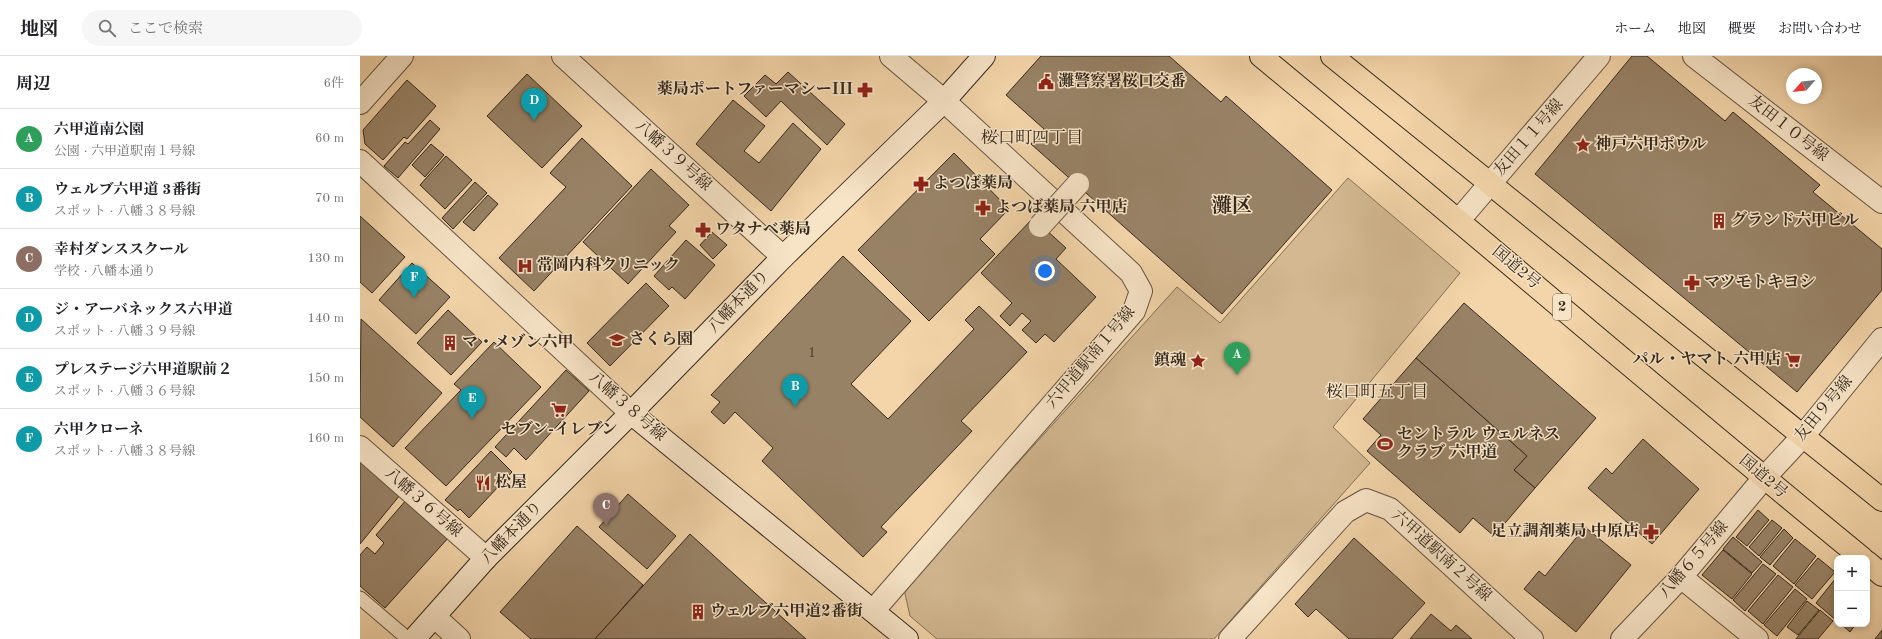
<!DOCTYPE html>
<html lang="ja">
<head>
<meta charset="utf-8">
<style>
  :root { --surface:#fff; --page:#f6f6f6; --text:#202124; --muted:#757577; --line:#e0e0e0; --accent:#7c3aed }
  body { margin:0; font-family:"Old Standard TT","Noto Serif JP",serif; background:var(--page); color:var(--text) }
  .controls { position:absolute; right:12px; bottom:12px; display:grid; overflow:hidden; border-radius:8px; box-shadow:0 2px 6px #0003 }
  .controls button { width:36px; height:36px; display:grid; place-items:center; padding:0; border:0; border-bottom:1px solid var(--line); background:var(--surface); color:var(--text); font:20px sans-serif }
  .compass { position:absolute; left:1426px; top:12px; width:36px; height:36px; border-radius:50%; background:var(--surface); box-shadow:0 2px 6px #0003; rotate:243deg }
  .you { position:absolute; left:685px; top:215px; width:14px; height:14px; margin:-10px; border:3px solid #fff; border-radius:50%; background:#1a73e8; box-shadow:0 0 0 6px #1a73e833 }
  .badge { display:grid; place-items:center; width:26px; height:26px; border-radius:50%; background:var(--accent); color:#fff; font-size:13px; font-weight:700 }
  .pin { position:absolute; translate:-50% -33px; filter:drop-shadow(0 1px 2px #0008) }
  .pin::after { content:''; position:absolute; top:21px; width:14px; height:12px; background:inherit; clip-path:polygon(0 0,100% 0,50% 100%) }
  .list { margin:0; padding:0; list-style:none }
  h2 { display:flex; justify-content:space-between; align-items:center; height:52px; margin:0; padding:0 16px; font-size:17px }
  h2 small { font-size:13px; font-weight:400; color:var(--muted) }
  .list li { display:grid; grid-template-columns:26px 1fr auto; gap:12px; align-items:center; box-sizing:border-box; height:60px; padding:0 16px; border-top:1px solid var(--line) }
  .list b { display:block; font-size:15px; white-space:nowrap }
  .list p { margin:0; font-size:13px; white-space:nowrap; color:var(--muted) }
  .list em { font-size:13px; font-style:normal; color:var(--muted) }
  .icon { flex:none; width:22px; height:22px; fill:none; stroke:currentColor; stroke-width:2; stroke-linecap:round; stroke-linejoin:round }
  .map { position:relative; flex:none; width:1522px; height:583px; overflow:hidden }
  header { display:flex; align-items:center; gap:24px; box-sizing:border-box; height:56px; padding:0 20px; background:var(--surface); border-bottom:1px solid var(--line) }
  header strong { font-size:19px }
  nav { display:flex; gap:22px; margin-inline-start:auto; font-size:14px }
  .search { width:280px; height:36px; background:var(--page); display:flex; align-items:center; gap:10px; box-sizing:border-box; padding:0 14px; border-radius:22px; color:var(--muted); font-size:15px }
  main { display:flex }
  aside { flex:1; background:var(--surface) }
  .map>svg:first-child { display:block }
  .green { fill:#d3b891; stroke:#847057 }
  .building { fill:#988266; stroke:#35291d }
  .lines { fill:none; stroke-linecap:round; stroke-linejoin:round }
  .lane-casing { stroke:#645440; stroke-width:15 }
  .street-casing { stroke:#645440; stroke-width:24 }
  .secondary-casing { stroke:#35291d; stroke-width:24 }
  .highway-casing { stroke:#35291d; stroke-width:24 }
  .lane { stroke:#f7e4c7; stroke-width:13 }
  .street { stroke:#f7e4c7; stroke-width:22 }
  .secondary { stroke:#f7e4c7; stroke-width:22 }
  .highway { stroke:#f3d5a9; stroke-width:22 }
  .street-bridge-casing { stroke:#645440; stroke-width:24; stroke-linecap:butt }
  .street-bridge { stroke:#f7e4c7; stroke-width:22 }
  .labels { text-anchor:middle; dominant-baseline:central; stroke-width:3; stroke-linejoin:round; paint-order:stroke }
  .number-label { font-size:14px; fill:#4e3f2f }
  .shield { fill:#f7e4c7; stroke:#6f6150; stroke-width:1 }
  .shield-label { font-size:15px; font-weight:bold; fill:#35291d }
  .poi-label { font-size:16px; font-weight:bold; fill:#35291d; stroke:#f7e4c7; text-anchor:start }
  .street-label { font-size:16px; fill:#35291d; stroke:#f7e4c7 }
  .neighbourhood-label { font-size:17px; fill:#35291d; stroke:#f7e4c7 }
  .district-label { font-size:20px; font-weight:bold; fill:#35291d; stroke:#f7e4c7 }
</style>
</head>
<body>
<header>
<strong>地図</strong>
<div class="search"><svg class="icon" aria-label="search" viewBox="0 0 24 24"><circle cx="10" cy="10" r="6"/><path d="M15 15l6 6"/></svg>ここで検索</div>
<nav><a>ホーム</a><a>地図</a><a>概要</a><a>お問い合わせ</a></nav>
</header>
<main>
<aside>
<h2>周辺<small>6件</small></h2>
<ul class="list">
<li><span class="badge" style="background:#2e9e5b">A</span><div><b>六甲道南公園</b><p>公園 · 六甲道駅南１号線</p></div><em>60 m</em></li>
<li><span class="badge" style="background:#0f9aa8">B</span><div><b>ウェルブ六甲道 3番街</b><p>スポット · 八幡３８号線</p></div><em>70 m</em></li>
<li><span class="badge" style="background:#8d6e63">C</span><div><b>幸村ダンススクール</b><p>学校 · 八幡本通り</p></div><em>130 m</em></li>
<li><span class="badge" style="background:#0f9aa8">D</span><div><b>ジ・アーバネックス六甲道</b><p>スポット · 八幡３９号線</p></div><em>140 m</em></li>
<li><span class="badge" style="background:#0f9aa8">E</span><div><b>プレステージ六甲道駅前２</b><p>スポット · 八幡３６号線</p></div><em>150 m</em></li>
<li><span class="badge" style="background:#0f9aa8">F</span><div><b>六甲クローネ</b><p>スポット · 八幡３８号線</p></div><em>160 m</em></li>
</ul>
</aside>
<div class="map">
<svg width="1522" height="583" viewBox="0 0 1522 583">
  <rect width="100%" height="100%" fill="#f3d5a9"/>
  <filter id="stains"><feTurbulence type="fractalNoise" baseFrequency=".005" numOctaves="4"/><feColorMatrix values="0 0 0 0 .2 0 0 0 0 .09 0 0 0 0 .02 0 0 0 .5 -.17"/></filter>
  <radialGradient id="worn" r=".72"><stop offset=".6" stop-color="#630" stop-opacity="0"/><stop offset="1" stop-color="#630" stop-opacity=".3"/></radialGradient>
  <path class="green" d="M988,122L1100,217L973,371L1010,407L854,583H577L550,560L544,533L817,231L860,267Z"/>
  <g class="building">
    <path d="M681,0H809L861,46L866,40L972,134L862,258L671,88L684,73L646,39Z"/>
    <path d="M1272,0H1287L1365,65L1373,56L1460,129L1453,136L1522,193V234L1437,336L1175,118Z"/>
    <path d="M428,16L485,68L467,89L421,45L406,61L384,40L405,19L416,28Z"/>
    <path d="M167,18L222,70L182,112L127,60Z"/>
    <path d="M47,24L76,50L47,83L44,81L23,104L5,88L3,74Z"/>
    <path d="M373,44L405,70L384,95L399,107L433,67L461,93L411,155L336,88Z"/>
    <path d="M70,64L80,73L38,122L24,110L45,86L48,88Z"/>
    <path d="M222,82L272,130L174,235L139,202L206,131L190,117Z"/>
    <path d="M71,88L84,99L65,121L52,109Z"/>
    <path d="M594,97L649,153L620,183L635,198L569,265L498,194Z"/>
    <path d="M86,100L112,124L85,153L60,129Z"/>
    <path d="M291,113L329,149L309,170L316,176L268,228L223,186Z"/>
    <path d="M115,126L127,137L93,173L82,162Z"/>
    <path d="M128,139L138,148L114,175L103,166Z"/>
    <path d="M0,160L45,201L12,237L0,226Z"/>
    <path d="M673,162L706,192L696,203L736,241L694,286L685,278L676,287L662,274L671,265L662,257L650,270L640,260L652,247L621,217Z"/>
    <path d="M352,176L367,189L353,203L340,189Z"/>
    <path d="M326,184L355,209L325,243L312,231L309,234L294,220Z"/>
    <path d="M483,200L551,265L491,328L528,363L614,273L605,264L619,250L667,296L601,365L612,375L521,471L527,476L503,501L402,405L413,392L375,356L364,368L351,356L360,346L351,339Z"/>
    <path d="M52,207L90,241L56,278L19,244Z"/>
    <path d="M286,227L309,250L250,310L227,287Z"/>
    <path d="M1104,247L1236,362L1175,432L1154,414L1167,400L1056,302Z"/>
    <path d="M88,254L122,286L91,319L57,287Z"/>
    <path d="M1,263L82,337L33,391L0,361Z"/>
    <path d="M134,286L181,331L86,430L45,392L101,334L94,328Z"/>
    <path d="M1056,302L1167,400L1154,414L1175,432L1134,480L1113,462L1100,477L1007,395L1021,379L1003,363Z"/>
    <path d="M206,314L229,335L166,404L154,392L146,401L135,391Z"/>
    <path d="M1283,383L1339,433L1292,488L1228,432L1246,412L1252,418Z"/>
    <path d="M131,395L152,416L109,462L100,453L98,455L85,444Z"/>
    <path d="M0,405L40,439L0,488Z"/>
    <path d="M268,438L316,480L287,513L239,471Z"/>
    <path d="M47,443L89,481L25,552L0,530V499L7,491L15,498L24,487L16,479Z"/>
    <path d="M1398,454L1409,464L1387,490L1376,481Z"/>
    <path d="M1412,464L1422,472L1399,500L1389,491Z"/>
    <path d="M217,470L283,529L235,583H171L140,556Z"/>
    <path d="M1225,471L1271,509L1216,576L1164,533L1179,515L1185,520Z"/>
    <path d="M1424,473L1433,482L1410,509L1400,501Z"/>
    <path d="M330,478L365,510L446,583H235Z"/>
    <path d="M1373,481L1402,506L1392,517L1363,493Z"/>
    <path d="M994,482L1065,547L1032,583H989L956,553L948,561L935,548Z"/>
    <path d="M1435,483L1456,500L1434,528L1413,510Z"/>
    <path d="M1363,494L1392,518L1372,543L1342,519Z"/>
    <path d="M1458,502L1475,516L1452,543L1435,529Z"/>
    <path d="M1403,508L1416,518L1385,555L1373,544Z"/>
    <path d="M1418,519L1433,531L1403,568L1388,555Z"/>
    <path d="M1476,522L1477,523V565L1456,547Z"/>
    <path d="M1435,533L1447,543L1417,580L1404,569Z"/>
    <path d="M1447,545L1459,554L1438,579L1427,571Z"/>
    <path d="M1460,554L1473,565L1458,583H1436Z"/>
    <path d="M1071,558L1091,575L1096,569L1112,583H1050Z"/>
    <path d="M1481,568H1496L1490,576Z"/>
    <path d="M1522,574V583H1515Z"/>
  </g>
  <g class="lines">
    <defs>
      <path id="lane" d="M0,542L48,583"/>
      <g id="street">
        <path d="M203,0L423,201"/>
        <path d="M1334,0L1522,146"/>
        <path d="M0,47L42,0"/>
        <path d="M0,105L271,357"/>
        <path d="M1099,164L1239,0"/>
        <path d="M0,391L126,502"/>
        <path d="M1321,521L1397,583"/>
        <path d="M513,555L774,255L781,235L771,217L584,45L531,0"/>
        <path d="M75,561L99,583"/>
        <path d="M870,583L985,456L1006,444L1030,453L1172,583"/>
        <path d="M1262,583L1321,521L1404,422L1443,380L1522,283"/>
      </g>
      <g id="secondary">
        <path d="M271,357L547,583"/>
        <path d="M54,583L126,502L271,357L423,201L584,45L624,0"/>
      </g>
      <g id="highway">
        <path d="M901,0C1102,166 1300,337 1502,502"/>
        <path d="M972,0L1522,444"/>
        <path d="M1507,506L1522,519"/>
      </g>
    </defs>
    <use href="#lane" class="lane-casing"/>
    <use href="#street" class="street-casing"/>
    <use href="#secondary" class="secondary-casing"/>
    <use href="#highway" class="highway-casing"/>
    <use href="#lane" class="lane"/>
    <use href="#street" class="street"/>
    <use href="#secondary" class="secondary"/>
    <use href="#highway" class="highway"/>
    <defs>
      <path id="street-bridge" d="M680,170L718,128"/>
    </defs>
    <use href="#street-bridge" class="street-bridge-casing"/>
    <use href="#street-bridge" class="street-bridge"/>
  </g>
  <defs>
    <symbol id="civic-bare" viewBox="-9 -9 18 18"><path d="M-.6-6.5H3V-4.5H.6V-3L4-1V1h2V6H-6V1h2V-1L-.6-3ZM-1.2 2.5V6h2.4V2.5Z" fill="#8f2418" stroke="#f7e4c7" stroke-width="2.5" paint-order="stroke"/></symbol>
    <symbol id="pharmacy-bare" viewBox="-9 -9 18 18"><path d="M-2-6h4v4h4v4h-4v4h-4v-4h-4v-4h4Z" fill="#8f2418" stroke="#f7e4c7" stroke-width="2.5" paint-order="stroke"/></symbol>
    <symbol id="sight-bare" viewBox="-9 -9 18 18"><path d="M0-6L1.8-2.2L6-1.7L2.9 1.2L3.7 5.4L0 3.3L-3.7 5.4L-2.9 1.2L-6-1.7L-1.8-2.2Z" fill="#8f2418" stroke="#f7e4c7" stroke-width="2.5" paint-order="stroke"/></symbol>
    <symbol id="building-bare" viewBox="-9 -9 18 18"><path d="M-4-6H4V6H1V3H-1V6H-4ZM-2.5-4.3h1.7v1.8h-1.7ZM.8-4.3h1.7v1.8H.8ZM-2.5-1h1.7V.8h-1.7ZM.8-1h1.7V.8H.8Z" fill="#8f2418" stroke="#f7e4c7" stroke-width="2.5" paint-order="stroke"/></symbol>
    <symbol id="hospital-bare" viewBox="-9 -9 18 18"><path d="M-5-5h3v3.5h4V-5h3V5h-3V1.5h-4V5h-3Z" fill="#8f2418" stroke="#f7e4c7" stroke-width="2.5" paint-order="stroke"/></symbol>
    <symbol id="school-bare" viewBox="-9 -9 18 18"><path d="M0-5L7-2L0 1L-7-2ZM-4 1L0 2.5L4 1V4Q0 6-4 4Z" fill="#8f2418" stroke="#f7e4c7" stroke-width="2.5" paint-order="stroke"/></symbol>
    <symbol id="supermarket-bare" viewBox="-9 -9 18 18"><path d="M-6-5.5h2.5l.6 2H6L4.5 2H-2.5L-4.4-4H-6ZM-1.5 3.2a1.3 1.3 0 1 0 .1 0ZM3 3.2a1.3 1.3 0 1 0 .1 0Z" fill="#8f2418" stroke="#f7e4c7" stroke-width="2.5" paint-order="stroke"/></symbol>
    <symbol id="stadium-bare" viewBox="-9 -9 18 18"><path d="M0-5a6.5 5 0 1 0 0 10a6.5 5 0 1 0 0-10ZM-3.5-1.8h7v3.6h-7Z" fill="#8f2418" stroke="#f7e4c7" stroke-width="2.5" paint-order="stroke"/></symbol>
    <symbol id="restaurant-bare" viewBox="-9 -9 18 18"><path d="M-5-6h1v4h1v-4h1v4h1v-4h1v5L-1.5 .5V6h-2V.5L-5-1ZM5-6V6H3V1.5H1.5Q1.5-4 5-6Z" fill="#8f2418" stroke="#f7e4c7" stroke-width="2.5" paint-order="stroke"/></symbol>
  </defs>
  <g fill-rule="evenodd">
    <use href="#civic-bare" x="675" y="15" width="22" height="22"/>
    <use href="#pharmacy-bare" x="494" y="23" width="22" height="22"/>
    <use href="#sight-bare" x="1212" y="78" width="22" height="22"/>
    <use href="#pharmacy-bare" x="550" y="117" width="22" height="22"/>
    <use href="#pharmacy-bare" x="612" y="141" width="22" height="22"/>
    <use href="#building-bare" x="1348" y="154" width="22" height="22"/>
    <use href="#pharmacy-bare" x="332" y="163" width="22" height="22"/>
    <use href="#hospital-bare" x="154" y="199" width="22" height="22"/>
    <use href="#pharmacy-bare" x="1321" y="216" width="22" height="22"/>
    <use href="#school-bare" x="246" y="273" width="22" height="22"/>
    <use href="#building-bare" x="79" y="276" width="22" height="22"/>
    <use href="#supermarket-bare" x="1422" y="293" width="22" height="22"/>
    <use href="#sight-bare" x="827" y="294" width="22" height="22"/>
    <use href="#supermarket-bare" x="188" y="343" width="22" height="22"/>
    <use href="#stadium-bare" x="1014" y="377" width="22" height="22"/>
    <use href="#restaurant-bare" x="112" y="416" width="22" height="22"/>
    <use href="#pharmacy-bare" x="1280" y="465" width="22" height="22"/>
    <use href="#building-bare" x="327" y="545" width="22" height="22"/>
  </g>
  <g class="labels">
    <g class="number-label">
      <text x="452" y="297">1</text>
    </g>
    <rect class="shield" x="1193" y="238" width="18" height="26" rx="3"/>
    <g class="shield-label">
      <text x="1202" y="251">2</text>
    </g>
    <g class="poi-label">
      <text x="698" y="26">灘警察署桜口交番</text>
      <text x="493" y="34" text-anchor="end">薬局ポートファーマシーIII</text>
      <text x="1235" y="89">神戸六甲ボウル</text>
      <text x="573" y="128">よつば薬局</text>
      <text x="635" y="152">よつば薬局 六甲店</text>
      <text x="1371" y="165">グランド六甲ビル</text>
      <text x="355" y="174">ワタナベ薬局</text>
      <text x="177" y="210">常岡内科クリニック</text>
      <text x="1344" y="227">マツモトキヨシ</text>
      <text x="269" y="284">さくら園</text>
      <text x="102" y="287">マ・メゾン六甲</text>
      <text x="1421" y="304" text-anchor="end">パル・ヤマト 六甲店</text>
      <text x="826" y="305" text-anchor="end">鎮魂</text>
      <text x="199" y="374" text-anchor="middle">セブン-イレブン</text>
      <text x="1037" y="379">セントラル ウェルネス<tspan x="1037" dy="18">クラブ 六甲道</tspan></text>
      <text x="135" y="427">松屋</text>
      <text x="1279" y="476" text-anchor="end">足立調剤薬局 中原店</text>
      <text x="350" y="556">ウェルブ六甲道2番街</text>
    </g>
    <g class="street-label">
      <text transform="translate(1428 73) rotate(38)">友田１０号線</text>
      <text transform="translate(1169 82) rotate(-49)">友田１１号線</text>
      <text transform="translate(313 100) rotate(42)">八幡３９号線</text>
      <text transform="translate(1156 212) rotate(40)">国道2号</text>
      <text transform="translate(379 246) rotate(-46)">八幡本通り</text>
      <text transform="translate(731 302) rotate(-50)">六甲道駅南１号線</text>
      <text transform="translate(267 351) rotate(41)">八幡３８号線</text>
      <text transform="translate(1464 353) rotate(-50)">友田９号線</text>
      <text transform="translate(1403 421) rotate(40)">国道2号</text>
      <text transform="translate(63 447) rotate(41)">八幡３６号線</text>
      <text transform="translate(152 477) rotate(-46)">八幡本通り</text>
      <text transform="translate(1081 500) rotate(42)">六甲道駅南２号線</text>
      <text transform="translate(1334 504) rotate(-49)">八幡６５号線</text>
    </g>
    <g class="neighbourhood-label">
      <text x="672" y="82">桜口町四丁目</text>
      <text x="1017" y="336">桜口町五丁目</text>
    </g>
    <g class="district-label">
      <text x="872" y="151">灘区</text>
    </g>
  </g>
  <rect width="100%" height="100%" filter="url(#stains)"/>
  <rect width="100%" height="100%" fill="url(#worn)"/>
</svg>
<div class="controls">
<button>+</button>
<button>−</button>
</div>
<svg class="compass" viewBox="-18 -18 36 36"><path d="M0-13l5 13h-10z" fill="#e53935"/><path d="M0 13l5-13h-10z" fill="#757577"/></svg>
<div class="you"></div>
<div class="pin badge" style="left:877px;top:319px;background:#2e9e5b">A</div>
<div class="pin badge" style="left:435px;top:351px;background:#0f9aa8">B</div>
<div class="pin badge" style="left:246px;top:470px;background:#8d6e63">C</div>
<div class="pin badge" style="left:174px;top:65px;background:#0f9aa8">D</div>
<div class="pin badge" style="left:112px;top:363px;background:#0f9aa8">E</div>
<div class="pin badge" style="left:54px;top:242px;background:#0f9aa8">F</div>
</div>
</main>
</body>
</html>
